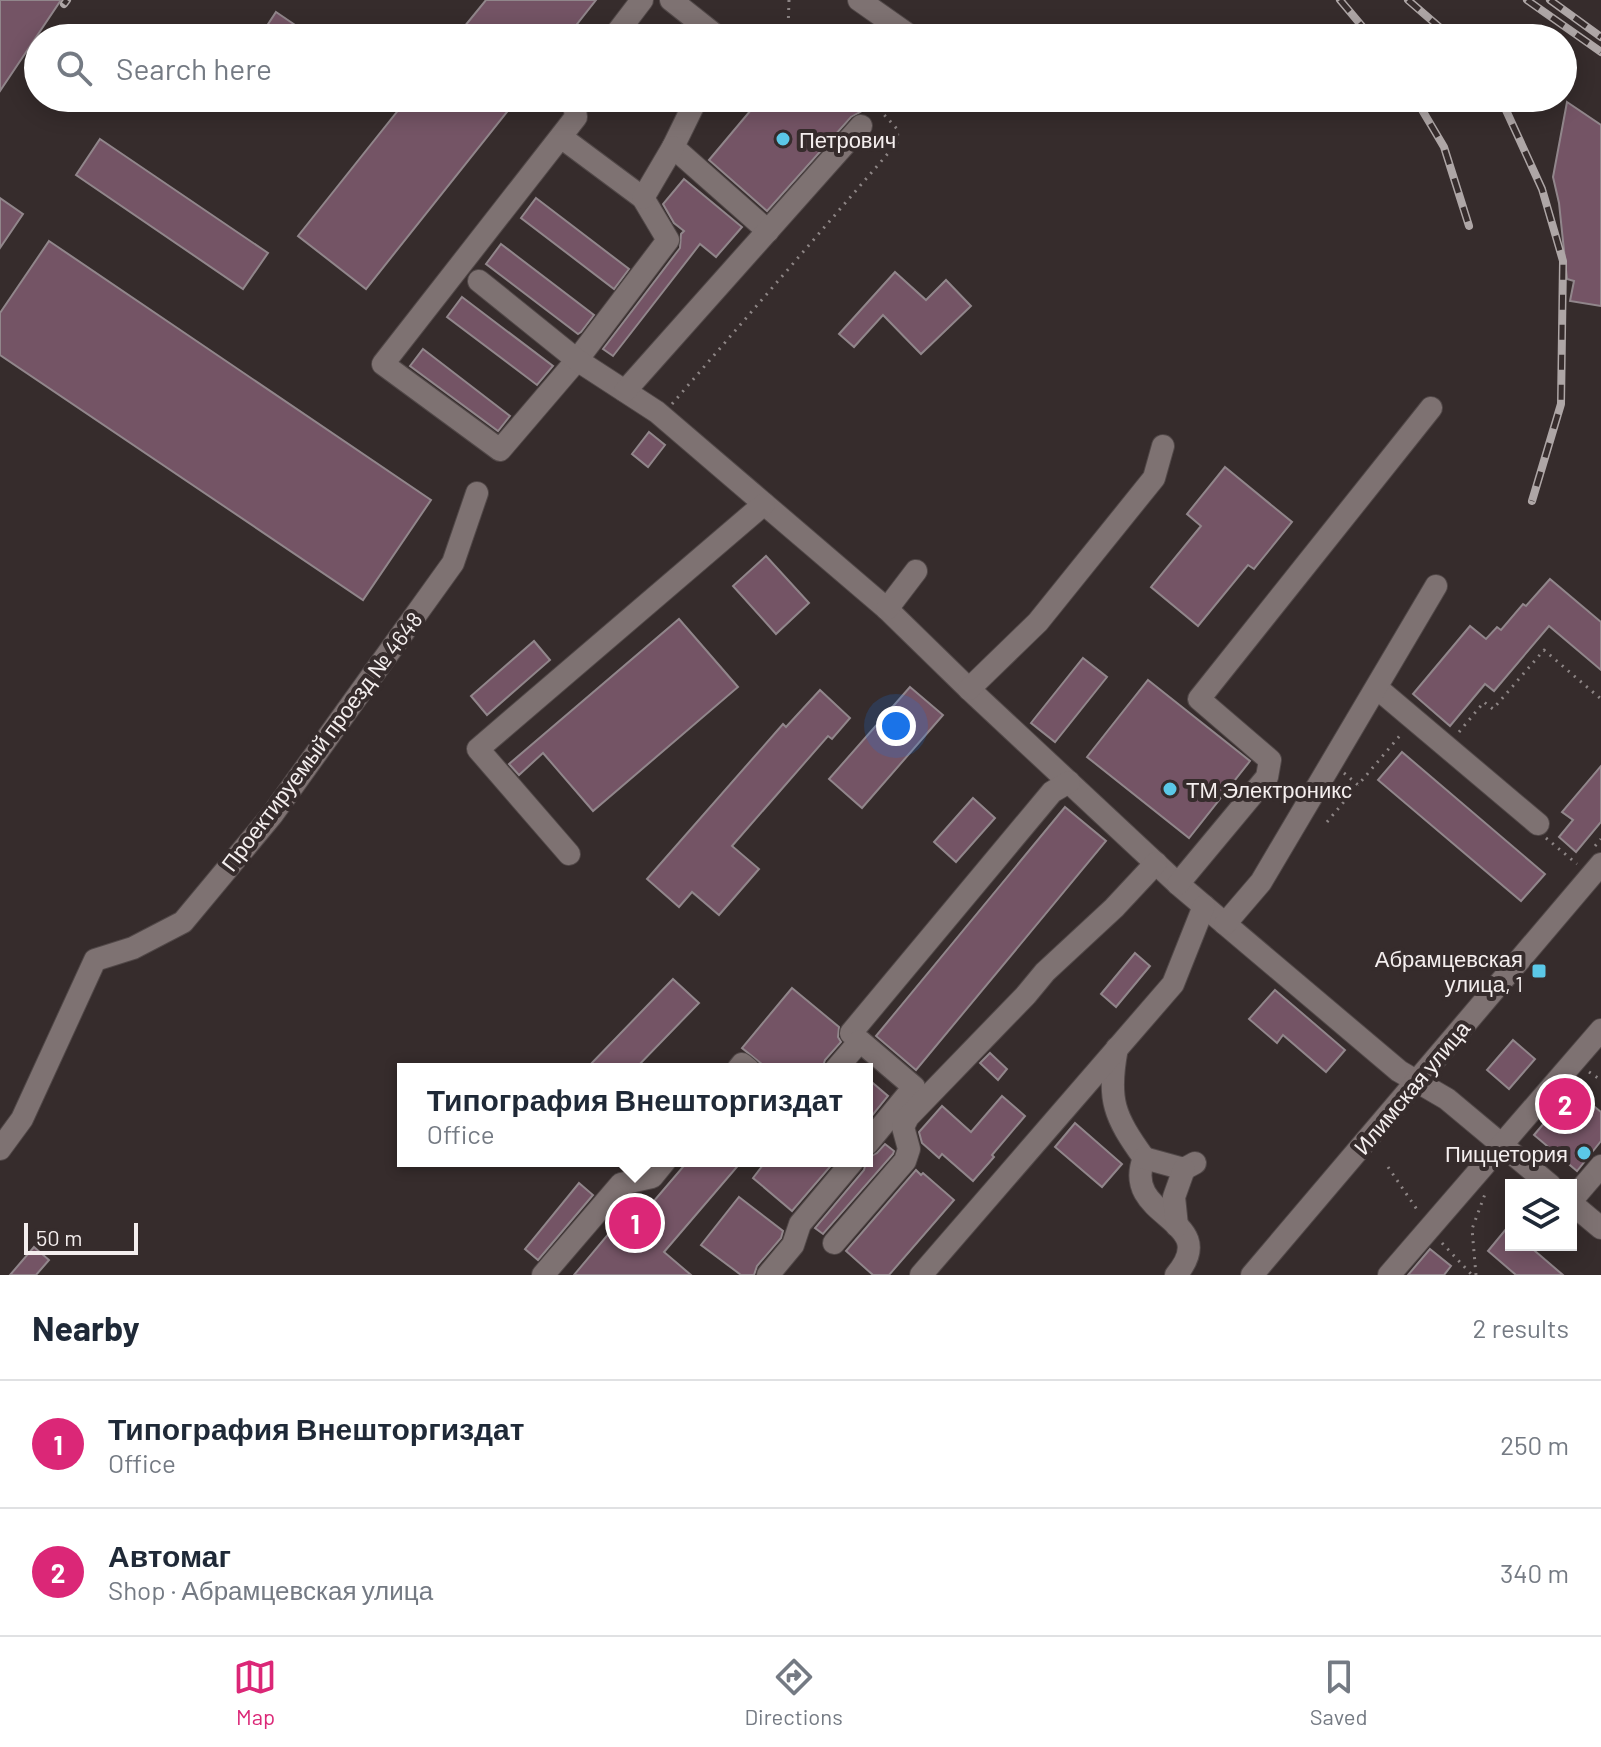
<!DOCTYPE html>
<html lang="en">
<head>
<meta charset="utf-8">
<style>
  :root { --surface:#fff; --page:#f6f6f7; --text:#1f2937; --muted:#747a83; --line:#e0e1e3; --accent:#db2777 }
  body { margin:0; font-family:Barlow,sans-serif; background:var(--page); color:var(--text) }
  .controls { position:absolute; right:24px; bottom:24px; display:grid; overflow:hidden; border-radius:0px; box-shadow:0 4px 20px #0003 }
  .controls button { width:72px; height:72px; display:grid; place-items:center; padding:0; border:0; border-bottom:2px solid var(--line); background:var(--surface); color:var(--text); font:40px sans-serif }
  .scale { position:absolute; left:24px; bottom:20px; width:114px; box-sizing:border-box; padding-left:8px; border:4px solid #f4eeee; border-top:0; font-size:22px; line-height:28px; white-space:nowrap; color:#f4eeee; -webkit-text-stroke:6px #362c2c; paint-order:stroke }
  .you { position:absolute; left:896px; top:726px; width:28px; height:28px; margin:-20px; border:6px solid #fff; border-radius:50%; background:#1a73e8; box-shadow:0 0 0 12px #1a73e833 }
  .badge { display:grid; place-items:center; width:52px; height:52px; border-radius:50%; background:var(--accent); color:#fff; font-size:26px; font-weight:700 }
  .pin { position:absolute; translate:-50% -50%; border:4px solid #fff; box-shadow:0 2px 8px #0006 }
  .popup { position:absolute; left:397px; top:1063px; width:476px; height:104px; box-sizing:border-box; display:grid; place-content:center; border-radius:0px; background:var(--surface); filter:drop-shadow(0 2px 6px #0005); font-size:26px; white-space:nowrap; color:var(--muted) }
  .popup b { font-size:30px; color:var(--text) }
  .popup::after { content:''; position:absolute; left:50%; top:100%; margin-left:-16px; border:16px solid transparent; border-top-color:var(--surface) }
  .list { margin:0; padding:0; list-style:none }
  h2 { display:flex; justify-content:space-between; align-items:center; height:104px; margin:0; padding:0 32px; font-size:34px }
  h2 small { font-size:26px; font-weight:400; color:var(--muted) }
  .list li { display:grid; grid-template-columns:52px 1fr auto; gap:24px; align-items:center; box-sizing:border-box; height:128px; padding:0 32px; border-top:2px solid var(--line) }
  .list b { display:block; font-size:30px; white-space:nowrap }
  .list p { margin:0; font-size:26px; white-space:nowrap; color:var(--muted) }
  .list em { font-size:26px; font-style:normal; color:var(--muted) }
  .icon { flex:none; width:44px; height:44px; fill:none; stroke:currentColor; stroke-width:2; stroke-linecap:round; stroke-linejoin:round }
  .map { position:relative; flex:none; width:1601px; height:1275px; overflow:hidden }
  .search { position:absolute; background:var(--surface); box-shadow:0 4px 20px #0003; left:24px; right:24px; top:24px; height:88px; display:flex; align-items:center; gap:20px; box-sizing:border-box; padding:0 28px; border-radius:44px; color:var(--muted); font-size:30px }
  .sheet { height:360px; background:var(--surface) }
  nav { display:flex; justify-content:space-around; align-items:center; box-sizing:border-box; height:112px; border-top:2px solid var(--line); background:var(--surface); font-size:22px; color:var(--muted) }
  nav a { display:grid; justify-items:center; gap:4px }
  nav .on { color:var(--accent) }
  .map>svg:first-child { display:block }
  .building { fill:#745465; stroke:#91868b; stroke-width:2 }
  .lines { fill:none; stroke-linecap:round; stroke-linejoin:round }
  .minor-casing { stroke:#514848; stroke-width:24 }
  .path { stroke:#8d8585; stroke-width:3; stroke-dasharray:2 6; stroke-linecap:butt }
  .minor { stroke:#7e7272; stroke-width:22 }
  .rail-casing { stroke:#aea6a6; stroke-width:8 }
  .rail { stroke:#362c2c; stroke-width:5; stroke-dasharray:15; stroke-linecap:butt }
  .poi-dot { fill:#5bc8e7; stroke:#362c2c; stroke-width:3 }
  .labels { text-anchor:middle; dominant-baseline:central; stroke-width:8; stroke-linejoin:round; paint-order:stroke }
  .poi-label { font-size:22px; fill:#f4eeee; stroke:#362c2c; text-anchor:start }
  .street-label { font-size:22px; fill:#f4eeee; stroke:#362c2c }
</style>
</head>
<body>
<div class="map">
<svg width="1601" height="1275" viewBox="0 0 1601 1275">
  <rect width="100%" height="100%" fill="#362c2c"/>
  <g class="building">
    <path d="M0,0H61L0,91Z"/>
    <path d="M486,0H596L566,38H455Z"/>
    <path d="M276,12L301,29L295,38H259Z"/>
    <path d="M408,98H518L366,289L298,236Z"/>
    <path d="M761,98H842L860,112L851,117L767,211L709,160Z"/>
    <path d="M1567,102L1601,125V306L1570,301L1574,281L1567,279L1559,203L1553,177Z"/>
    <path d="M100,139L268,253L243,289L76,175Z"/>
    <path d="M684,179L742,227L716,257L700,244L613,356L603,349L680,248L681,234L684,231L674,223L663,204Z"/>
    <path d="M0,198L23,214L0,248Z"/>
    <path d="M536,198L629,269L614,289L521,218Z"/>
    <path d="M49,241L431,500L363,600L0,355V313Z"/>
    <path d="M501,244L594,315L581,332L578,334L486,264Z"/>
    <path d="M895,272L926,300L946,280L971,306L921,354L883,315L854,347L839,334Z"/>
    <path d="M462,297L553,366L537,385L447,317Z"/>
    <path d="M423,349L510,416L498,431L410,366Z"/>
    <path d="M649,432L665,445L648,467L632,454Z"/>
    <path d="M1225,467L1292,522L1254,569L1248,565L1198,626L1151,587L1201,526L1187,514Z"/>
    <path d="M766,556L809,603L776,634L733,586Z"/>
    <path d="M1550,579L1601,622V670L1549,626L1494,691L1485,684L1450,726L1413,694L1470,626L1486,639L1497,627L1501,630L1523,604L1526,606Z"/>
    <path d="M679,619L738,687L593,811L543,753L519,775L509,764Z"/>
    <path d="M534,641L550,660L487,715L471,696Z"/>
    <path d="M1083,658L1107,677L1055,742L1031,723Z"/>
    <path d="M1148,680L1250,761L1189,838L1087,757Z"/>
    <path d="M910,687L943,715L862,808L829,779Z"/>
    <path d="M820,690L850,718L832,739L828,736L732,846L759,869L719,915L692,892L679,907L647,879L783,724L786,727Z"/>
    <path d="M1402,752L1545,874L1521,901L1378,780Z"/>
    <path d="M1601,766V822L1576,852L1559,837L1573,820L1562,812Z"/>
    <path d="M973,798L995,818L956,862L934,842Z"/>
    <path d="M1065,807L1106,841L916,1070L876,1036Z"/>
    <path d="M1135,953L1150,966L1116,1007L1101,994Z"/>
    <path d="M673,979L699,1003L635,1069H586Z"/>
    <path d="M792,988L839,1027L838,1037L841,1042L825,1060L822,1069H768L742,1048Z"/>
    <path d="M1275,990L1345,1050L1326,1072L1283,1035L1277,1043L1249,1019Z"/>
    <path d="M1513,1040L1535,1059L1509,1089L1487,1070Z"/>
    <path d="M990,1053L1007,1069L998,1080L980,1063Z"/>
    <path d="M867,1078L888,1096L867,1122Z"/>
    <path d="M1573,1089L1601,1112V1141L1577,1171L1534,1135Z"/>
    <path d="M1002,1096L1025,1116L992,1155L994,1157L973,1181L942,1154L939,1158L922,1143L919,1132L942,1106L971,1132Z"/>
    <path d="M1075,1123L1122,1164L1102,1187L1055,1147Z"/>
    <path d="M885,1144L894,1151L893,1154L823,1234L815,1228L864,1170L867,1158L877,1153Z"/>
    <path d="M688,1161H742L664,1252L691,1275H574L632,1206L642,1215Z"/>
    <path d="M766,1161H835L792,1211L753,1178Z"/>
    <path d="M916,1170L921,1175L923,1173L954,1200L889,1275H873L846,1251Z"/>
    <path d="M579,1183L593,1195L538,1260L525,1249Z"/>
    <path d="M739,1197L783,1231L781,1238L757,1266L754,1275H741L701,1245Z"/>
    <path d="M1511,1223V1245H1528L1563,1275H1516L1488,1251Z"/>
    <path d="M34,1247L49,1260L36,1275H10Z"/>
    <path d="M1430,1249L1451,1266L1444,1275H1408Z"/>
  </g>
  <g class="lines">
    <defs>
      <g id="minor">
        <path d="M671,0L719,38"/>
        <path d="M859,0L913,38"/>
        <path d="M613,38L642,0"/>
        <path d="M697,98L673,147L768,231"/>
        <path d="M561,137L643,198L668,240L577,360L500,450L383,364L576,117L573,98"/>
        <path d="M643,198L673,147"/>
        <path d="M479,281L577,360L657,412L887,609L969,689L1178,884L1399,1071L1447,1099L1550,1185"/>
        <path d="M625,391L861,126"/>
        <path d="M887,609L916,571"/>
        <path d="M1377,688L1538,824"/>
        <path d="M969,689L1038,622L1154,478L1163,446"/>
        <path d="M569,854L478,749L764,504"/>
        <path d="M1178,884L1267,777L1270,760L1199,699L1431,408"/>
        <path d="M1225,924L1261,882L1436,586"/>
        <path d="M851,1033L1052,792L1069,782"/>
        <path d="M1117,1048C1107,1100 1114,1116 1144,1158C1120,1219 1224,1218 1176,1275"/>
        <path d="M738,1069L742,1064L748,1069"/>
        <path d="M836,1069L860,1041L914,1087L867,1144"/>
        <path d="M0,1149L22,1119L95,960L133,948L183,922L272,815L453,563L477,493"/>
        <path d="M1144,1158L1184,1169L1195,1163"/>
        <path d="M1571,1201L1601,1166"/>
        <path d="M1571,1203L1601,1228"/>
        <path d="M1177,1226L1174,1197L1184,1169"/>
        <path d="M834,1243L905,1161L909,1149L903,1127L908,1117L1026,995L1045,972L1114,908L1156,863"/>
        <path d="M543,1275L621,1184L652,1177L665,1161"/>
        <path d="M768,1275L793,1245L800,1224L853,1161"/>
        <path d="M921,1275L1173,984L1204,906"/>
        <path d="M1252,1275L1601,864"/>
        <path d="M1389,1275L1601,1030"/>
      </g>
    </defs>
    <use href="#minor" class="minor-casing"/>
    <g class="path">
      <path d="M789,0L788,31L798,38"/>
      <path d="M672,404L897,143L898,130L869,98"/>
      <path d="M1459,732L1484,702L1493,709L1544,650L1601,699"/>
      <path d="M1344,773L1358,785L1403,732"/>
      <path d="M1327,822L1358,785"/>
      <path d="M1546,838L1577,864"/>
      <path d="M1595,846L1601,839"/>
      <path d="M1589,1072L1601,1080"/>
      <path d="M1388,1167L1418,1211"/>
      <path d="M1442,1243L1472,1275"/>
      <path d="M1476,1275L1472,1229L1485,1194"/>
    </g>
    <use href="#minor" class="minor"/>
    <defs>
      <g id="rail">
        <path d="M1340,0L1372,38"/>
        <path d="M1408,0L1452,38"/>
        <path d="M1527,0L1601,52"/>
        <path d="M1550,0L1601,37"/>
        <path d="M64,4L67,0"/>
        <path d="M1415,98L1444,147L1469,226"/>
        <path d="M1498,98L1505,108L1542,189L1563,261L1561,404L1532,501"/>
      </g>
    </defs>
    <use href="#rail" class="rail-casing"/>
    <use href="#rail" class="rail"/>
  </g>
  <g class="poi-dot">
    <circle cx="783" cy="139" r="8"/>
    <circle cx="1170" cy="789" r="8"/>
    <rect x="1531" y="963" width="16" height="16" rx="4"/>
    <circle cx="1584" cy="1153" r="8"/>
  </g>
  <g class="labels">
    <g class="poi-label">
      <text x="799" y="139">Петрович</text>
      <text x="1186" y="789">ТМ Электроникс</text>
      <text x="1523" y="958" text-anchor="end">Абрамцевская<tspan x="1523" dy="25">улица, 1</tspan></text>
      <text x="1568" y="1153" text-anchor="end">Пиццетория</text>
    </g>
    <g class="street-label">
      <text transform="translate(321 741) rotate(-53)">Проектируемый проезд № 4648</text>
      <text transform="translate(1411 1087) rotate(-50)">Илимская улица</text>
    </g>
  </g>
</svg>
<div class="controls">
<button><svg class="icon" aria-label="layers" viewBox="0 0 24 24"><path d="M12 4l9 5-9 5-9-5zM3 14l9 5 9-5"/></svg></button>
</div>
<div class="scale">50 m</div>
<div class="you"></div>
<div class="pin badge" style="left:635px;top:1223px">1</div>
<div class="popup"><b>Типография Внешторгиздат</b>Office</div>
<div class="pin badge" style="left:1565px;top:1104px">2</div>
<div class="search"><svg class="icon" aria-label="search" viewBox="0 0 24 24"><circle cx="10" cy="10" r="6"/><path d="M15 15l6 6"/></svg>Search here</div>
</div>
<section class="sheet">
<h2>Nearby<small>2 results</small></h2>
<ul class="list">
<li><span class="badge">1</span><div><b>Типография Внешторгиздат</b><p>Office</p></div><em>250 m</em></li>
<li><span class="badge">2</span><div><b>Автомаг</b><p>Shop · Абрамцевская улица</p></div><em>340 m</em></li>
</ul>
</section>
<nav>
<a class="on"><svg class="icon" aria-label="map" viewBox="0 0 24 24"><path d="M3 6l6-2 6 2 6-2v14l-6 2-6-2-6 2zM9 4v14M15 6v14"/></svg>Map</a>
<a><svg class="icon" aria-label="directions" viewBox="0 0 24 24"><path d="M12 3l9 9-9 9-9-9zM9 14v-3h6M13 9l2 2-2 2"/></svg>Directions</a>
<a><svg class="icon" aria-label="saved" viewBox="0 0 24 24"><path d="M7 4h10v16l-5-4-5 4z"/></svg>Saved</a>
</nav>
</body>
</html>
